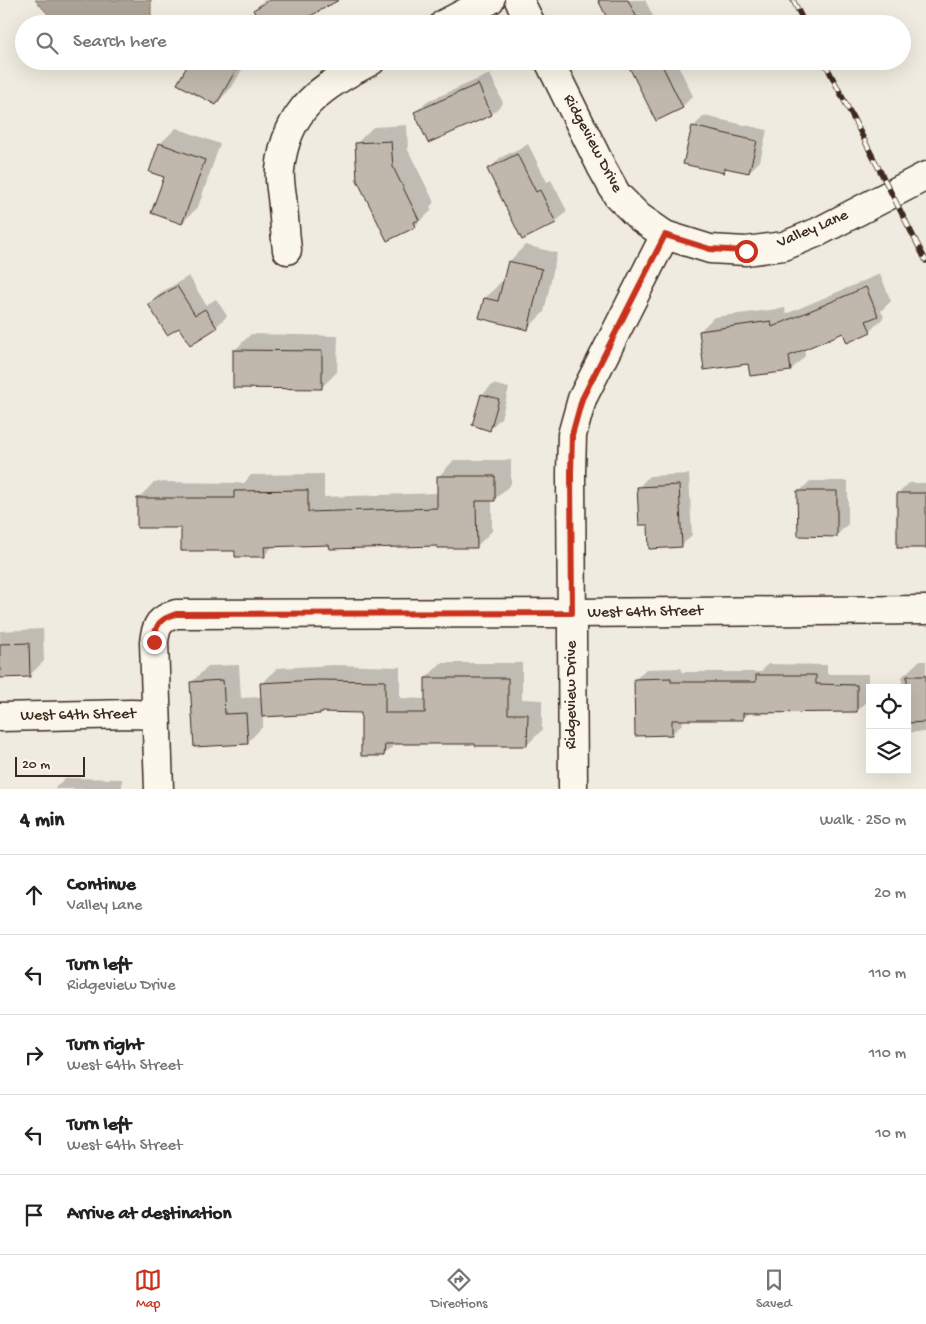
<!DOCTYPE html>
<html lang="en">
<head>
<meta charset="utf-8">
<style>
  :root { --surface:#fff; --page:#f6f6f6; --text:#222; --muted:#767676; --line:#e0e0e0; --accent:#c8321e }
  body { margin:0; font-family:"Gochi Hand",sans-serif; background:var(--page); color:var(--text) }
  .controls { position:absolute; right:15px; bottom:15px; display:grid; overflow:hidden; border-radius:0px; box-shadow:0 5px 20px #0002 }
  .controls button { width:45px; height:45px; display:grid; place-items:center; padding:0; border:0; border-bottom:1px solid var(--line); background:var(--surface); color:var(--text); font:25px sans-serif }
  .scale { position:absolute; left:15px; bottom:12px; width:70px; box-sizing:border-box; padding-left:5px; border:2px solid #3b2a1e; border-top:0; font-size:14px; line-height:18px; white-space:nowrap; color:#3b2a1e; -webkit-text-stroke:4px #fbf7ec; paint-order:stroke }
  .stop { position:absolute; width:15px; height:15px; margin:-11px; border:4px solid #c8321e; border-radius:50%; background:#fff }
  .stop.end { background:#c8321e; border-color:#fff; box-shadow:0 1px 5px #0008 }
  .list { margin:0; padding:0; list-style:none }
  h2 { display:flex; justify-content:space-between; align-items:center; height:65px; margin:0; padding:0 20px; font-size:21px }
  h2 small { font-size:16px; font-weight:400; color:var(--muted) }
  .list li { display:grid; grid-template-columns:32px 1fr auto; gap:15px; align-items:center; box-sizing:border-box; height:80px; padding:0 20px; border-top:1px solid var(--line) }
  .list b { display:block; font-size:19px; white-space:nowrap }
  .list p { margin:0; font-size:16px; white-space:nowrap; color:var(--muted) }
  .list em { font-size:16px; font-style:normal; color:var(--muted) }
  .icon { flex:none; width:28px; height:28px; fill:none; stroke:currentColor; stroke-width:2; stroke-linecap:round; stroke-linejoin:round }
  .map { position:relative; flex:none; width:926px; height:789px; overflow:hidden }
  .search { position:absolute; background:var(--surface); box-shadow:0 5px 20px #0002; left:15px; right:15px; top:15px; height:55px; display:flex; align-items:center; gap:12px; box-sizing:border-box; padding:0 18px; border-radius:28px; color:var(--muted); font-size:19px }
  .sheet { height:465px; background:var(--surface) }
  nav { display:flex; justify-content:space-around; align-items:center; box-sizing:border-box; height:70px; border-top:1px solid var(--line); background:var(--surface); font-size:14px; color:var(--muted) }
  nav a { display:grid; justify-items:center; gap:2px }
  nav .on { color:var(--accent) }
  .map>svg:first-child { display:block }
  .water { fill:#aca397; stroke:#7f7367 }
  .shadow { fill:#0003 }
  .building { fill:#c0b8ad; stroke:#3b2a1e }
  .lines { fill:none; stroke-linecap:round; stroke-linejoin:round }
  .minor-casing { stroke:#3b2a1e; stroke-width:31 }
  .tertiary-casing { stroke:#3b2a1e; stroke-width:31 }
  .minor { stroke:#fbf7ec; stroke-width:28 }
  .tertiary { stroke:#fbf7ec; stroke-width:28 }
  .rail-casing { stroke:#3b2a1e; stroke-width:5.5 }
  .rail { stroke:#fbf7ec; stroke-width:4; stroke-dasharray:11; stroke-linecap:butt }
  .route { stroke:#c8321e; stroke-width:6 }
  .labels { text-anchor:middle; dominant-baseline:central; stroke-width:4; stroke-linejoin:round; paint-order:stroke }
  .street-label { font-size:16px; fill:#3b2a1e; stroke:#fbf7ec }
</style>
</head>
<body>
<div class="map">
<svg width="926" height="789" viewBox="0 0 926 789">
  <rect width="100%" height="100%" fill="#f0ebe0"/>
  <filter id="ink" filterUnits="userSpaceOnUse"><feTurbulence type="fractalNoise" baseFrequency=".02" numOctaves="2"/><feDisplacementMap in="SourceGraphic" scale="10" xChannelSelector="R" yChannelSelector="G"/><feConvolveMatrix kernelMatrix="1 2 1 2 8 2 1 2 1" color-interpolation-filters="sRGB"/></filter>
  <g filter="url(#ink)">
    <path class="water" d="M35,0H151V19L146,24H57Z"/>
    <g class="shadow">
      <path d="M264,0H336L254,10Z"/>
      <path d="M599,0H645L657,24H610Z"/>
      <path d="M229,18L240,24H223Z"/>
      <path d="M182,61H247L232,87L216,104L189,65Z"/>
      <path d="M628,61H676L693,96L682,107L656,119Z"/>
      <path d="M490,74L503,103L492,114L428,142L415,113L426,102Z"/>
      <path d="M704,116L767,130L760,161L749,172L728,167L723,171L693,127Z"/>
      <path d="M407,125L408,150L434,202L430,207L432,210L415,226L356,144L373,127Z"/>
      <path d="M176,128L220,144L198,207L182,223L166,176L160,144Z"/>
      <path d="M528,144L547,182L551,180L567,211L556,222L522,238L489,169L500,158Z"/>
      <path d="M525,245L557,253L544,312L528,328L485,298L501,282L504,283L509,262Z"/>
      <path d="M880,274L891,301L881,311L884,317L870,331H844L804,348L805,356L791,370L749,363L700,331L714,317L785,308L786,314Z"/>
      <path d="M189,276L206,305L216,299L227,316L216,327L179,326L149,304L160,293Z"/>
      <path d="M251,334L338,336L337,372L321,388L235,350Z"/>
      <path d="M493,384L509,388L501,418L490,429L482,395Z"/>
      <path d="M454,460H511V484L494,500H492V531L476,547L438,544L274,545L264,556L236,550L182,527L138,499L154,482L244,483L251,475L324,474V497L438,493V477Z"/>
      <path d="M689,474L692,535L681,546L649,524L639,487L649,476Z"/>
      <path d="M810,481H848V524L837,535L799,492Z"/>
      <path d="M909,483H926V545L898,494Z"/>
      <path d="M43,629L44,661L29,676L0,677V631Z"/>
      <path d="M919,661H926V732H911L907,688H902V677Z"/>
      <path d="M441,663H522V699L542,700V730L527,745L476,743H396L384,755L362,712L321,711L319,713L263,716V726L247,743L191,683L208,666L239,665L241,698L262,697V683L277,668L334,665L400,667V698L426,699V678Z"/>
      <path d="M768,664L827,665V674H868V700L857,711L750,712L743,719L683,718V723L672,734L635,680L646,669L681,668L682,672H761Z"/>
      <path d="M65,778L122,779V789H54Z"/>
    </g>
    <g class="building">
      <path d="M270,0H339L296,24H261L253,10Z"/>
      <path d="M598,0H628L640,24H610Z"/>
      <path d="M190,61H241L216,105L177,84Z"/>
      <path d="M641,61H660L683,108L656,121L629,67Z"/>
      <path d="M478,84L492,115L428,143L414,112Z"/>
      <path d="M692,126L757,141L749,173L725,168L724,173L683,164Z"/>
      <path d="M391,141L393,167L419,220L414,222L416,227L387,241L357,180L355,143Z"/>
      <path d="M159,143L205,160L182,224L151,213L164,177L149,172Z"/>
      <path d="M517,154L536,192L540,190L556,223L522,240L487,169Z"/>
      <path d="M508,261L542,269L528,330L479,318L484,298L498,301Z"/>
      <path d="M177,286L195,315L205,309L217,328L190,345L179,328L167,335L148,304Z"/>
      <path d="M866,287L878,316L866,321L871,332L847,343L843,333L789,356L791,371L750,376L748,364L704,370L699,331L771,321L772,327Z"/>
      <path d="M233,350L322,351V389L233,388Z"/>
      <path d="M481,394L499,399L490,431L472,425Z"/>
      <path d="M437,476H495V501H476L477,548H437V546L330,549L329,545L264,547L265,557H235V551H181V528H137V498H234V491L308,490V512L437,508Z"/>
      <path d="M679,485L682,547L649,549L648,525H639L637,487Z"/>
      <path d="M797,491H837V537L798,536Z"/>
      <rect x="897" y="493" width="29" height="55"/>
      <path d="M29,643L30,677L0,678V644Z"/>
      <path d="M756,675H816V684L857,685V712L743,713V720H672V735L635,736L634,679L671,678V682H756Z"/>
      <path d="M907,676H926V722L907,723Z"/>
      <path d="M425,678H508V714H528L527,746H475V744H385L384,756H361V713L320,712V714L262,717L260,683L318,680L385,681V713H425Z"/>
      <path d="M223,680L225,714L246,713L248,744L194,747L190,682Z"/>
    </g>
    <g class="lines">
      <defs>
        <g id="minor">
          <path d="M444,24L490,0"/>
          <path d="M287,250C285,232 284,215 282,197C281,188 279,178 280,170C286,109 321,87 371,61"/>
          <path d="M0,717L132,714L156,715"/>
          <path d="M159,789L154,642C156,624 160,619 176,614L572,613L926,610"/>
          <path d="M573,789L571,473L572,435L582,399L665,235"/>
        </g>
        <g id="tertiary">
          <path d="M519,0L531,24"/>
          <path d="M549,61L602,168L617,195L639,217L665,235L710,249L746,251L784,246L818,232L926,176"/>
        </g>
      </defs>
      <use href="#minor" class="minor-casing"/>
      <use href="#tertiary" class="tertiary-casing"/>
      <use href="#minor" class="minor"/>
      <use href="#tertiary" class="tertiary"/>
      <defs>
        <g id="rail">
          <path d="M793,0L805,24"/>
          <path d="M824,61L926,261"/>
        </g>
      </defs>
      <use href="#rail" class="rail-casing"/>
      <use href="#rail" class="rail"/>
    </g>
  </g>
  <g class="lines" filter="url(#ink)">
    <path class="route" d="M154,642C155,624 160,619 176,614L572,613L571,473L572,435L582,399L665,235L710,249L746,251"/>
  </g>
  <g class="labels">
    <g class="street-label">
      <text transform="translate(592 144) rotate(62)">Ridgeview Drive</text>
      <text transform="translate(813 230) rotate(-23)">Valley Lane</text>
      <text transform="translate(645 613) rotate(-1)">West 64th Street</text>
      <text transform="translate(572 695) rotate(-90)">Ridgeview Drive</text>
      <text transform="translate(78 716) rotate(-1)">West 64th Street</text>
    </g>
  </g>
</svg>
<div class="controls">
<button><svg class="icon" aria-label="locate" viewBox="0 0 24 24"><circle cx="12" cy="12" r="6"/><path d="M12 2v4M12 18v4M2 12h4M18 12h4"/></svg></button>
<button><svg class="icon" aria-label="layers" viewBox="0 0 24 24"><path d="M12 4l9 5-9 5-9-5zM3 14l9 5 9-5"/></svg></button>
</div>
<div class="scale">20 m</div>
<div class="stop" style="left:746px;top:251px"></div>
<div class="stop end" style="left:154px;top:642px"></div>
<div class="search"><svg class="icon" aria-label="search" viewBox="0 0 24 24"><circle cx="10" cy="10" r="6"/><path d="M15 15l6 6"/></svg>Search here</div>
</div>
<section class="sheet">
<h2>4 min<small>Walk · 250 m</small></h2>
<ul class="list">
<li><svg class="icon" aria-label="ahead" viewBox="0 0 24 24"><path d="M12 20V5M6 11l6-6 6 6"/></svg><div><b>Continue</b><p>Valley Lane</p></div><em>20 m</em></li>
<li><svg class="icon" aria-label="left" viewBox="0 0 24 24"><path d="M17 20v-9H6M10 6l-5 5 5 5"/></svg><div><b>Turn left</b><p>Ridgeview Drive</p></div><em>110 m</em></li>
<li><svg class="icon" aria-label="right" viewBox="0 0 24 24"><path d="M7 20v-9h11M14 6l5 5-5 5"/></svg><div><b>Turn right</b><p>West 64th Street</p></div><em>110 m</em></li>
<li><svg class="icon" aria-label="left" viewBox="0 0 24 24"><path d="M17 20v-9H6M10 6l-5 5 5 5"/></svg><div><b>Turn left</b><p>West 64th Street</p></div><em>10 m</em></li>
<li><svg class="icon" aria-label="arrive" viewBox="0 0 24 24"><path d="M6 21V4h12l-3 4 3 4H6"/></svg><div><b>Arrive at destination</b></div></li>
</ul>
</section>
<nav>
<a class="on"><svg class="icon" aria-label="map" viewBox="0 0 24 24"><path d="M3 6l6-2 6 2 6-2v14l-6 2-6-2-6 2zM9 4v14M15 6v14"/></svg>Map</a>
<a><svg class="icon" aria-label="directions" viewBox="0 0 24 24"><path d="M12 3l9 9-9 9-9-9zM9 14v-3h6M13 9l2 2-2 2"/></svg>Directions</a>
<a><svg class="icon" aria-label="saved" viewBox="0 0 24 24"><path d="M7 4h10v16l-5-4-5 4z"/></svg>Saved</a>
</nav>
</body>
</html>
